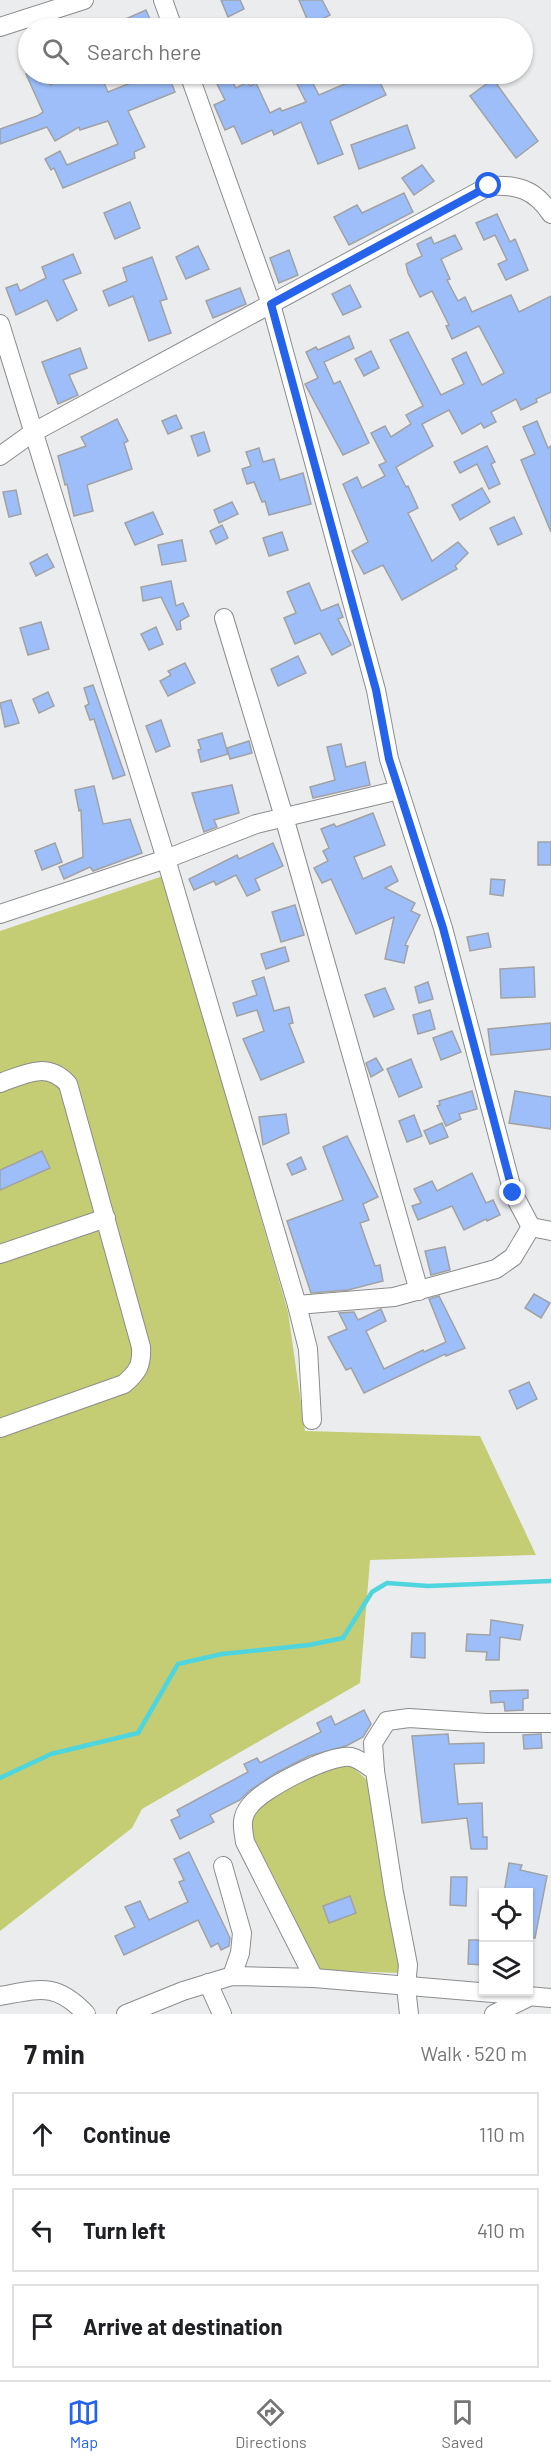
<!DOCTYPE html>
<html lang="en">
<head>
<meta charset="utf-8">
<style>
  :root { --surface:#fff; --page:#f2f2f2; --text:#202124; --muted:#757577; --line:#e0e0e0; --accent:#2563eb }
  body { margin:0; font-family:Barlow,sans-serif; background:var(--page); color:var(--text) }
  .controls { position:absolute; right:18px; bottom:18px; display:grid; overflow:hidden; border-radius:0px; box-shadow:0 2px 4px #0004 }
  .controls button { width:54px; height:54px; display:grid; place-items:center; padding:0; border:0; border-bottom:2px solid var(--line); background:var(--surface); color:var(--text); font:30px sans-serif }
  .stop { position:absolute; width:18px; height:18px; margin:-14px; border:4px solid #2563eb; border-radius:50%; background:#fff }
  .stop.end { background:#2563eb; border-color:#fff; box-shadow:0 2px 6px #0008 }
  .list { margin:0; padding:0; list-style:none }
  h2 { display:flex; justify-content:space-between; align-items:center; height:78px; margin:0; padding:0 24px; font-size:26px }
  h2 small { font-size:20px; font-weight:400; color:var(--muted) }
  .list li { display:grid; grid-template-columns:39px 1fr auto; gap:18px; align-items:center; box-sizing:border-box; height:84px; margin:0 12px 12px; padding:0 12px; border:2px solid var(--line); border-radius:0px }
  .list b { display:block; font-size:22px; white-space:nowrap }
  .list em { font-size:20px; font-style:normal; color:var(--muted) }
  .icon { flex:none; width:33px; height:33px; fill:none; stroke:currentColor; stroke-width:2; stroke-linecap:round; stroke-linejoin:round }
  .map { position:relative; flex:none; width:551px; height:2014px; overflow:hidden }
  .search { position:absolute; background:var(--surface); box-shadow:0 2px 4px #0004; left:18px; right:18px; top:18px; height:66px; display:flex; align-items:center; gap:15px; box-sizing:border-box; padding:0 21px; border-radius:33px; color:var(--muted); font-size:22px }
  .sheet { height:366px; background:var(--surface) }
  nav { display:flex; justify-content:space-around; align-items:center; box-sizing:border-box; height:84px; border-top:2px solid var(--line); background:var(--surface); font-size:16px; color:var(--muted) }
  nav a { display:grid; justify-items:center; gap:3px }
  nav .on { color:var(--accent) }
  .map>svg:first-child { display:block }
  .green { fill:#c4cd73 }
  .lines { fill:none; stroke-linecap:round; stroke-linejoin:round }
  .stream { stroke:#4fd5dd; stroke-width:4.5 }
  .building { fill:#9dbef9; stroke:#a1a2a4; stroke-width:1.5 }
  .minor-casing { stroke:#8b8c8d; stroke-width:20 }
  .minor { stroke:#fff; stroke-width:18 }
  .route { stroke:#2563eb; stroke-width:8 }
</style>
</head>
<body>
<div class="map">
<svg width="551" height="2014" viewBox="0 0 551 2014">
  <rect width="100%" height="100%" fill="#ebecee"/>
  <g class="green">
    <path d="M163,876L288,1312L305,1431L480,1436L536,1555L370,1560L360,1683L142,1809L132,1828L0,1931V931Z"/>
    <path d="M335,1763L351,1765L370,1783L401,1973L312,1970L251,1838L248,1817L259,1800Z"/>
  </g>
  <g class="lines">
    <path class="stream" d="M0,1778L51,1754L138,1733L178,1664L222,1654L309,1645L343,1638L372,1592L387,1583L428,1586L551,1581"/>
  </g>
  <g class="building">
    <path d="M221,0H240L244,9L228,17Z"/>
    <path d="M299,0H322L330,15L310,26Z"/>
    <path d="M146,10L152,24L141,28H127L123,20Z"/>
    <path d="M26,74H45L50,85L79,74H100L108,92L153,74H168L175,92L128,111L145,147L134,152L135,158L63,188L54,168L51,170L45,159L60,151L67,165L118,144L108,121L80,130L79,127L55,141L47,127L0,144V129L37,116L43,112Z"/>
    <path d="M212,74H228L236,88L248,82L250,86L256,83L270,113L280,108L282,111L306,102L292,74H308L319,95L368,74H376L386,95L330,121L343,154L318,164L301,122L274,135L272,130L242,144L234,126L225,130L214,105L225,100Z"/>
    <path d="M493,79L538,141L516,158L470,96Z"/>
    <path d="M407,125L415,148L359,169L351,145Z"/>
    <path d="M422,165L434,181L414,195L402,178Z"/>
    <path d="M404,193L413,212L349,245L334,217L357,205L362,213Z"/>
    <path d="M130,202L140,228L115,239L104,213Z"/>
    <path d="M497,214L510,242L515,239L528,270L506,280L498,264L507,260L495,235L484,240L476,223Z"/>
    <path d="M455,235L462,249L441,259L450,279L447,280L458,301L465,297L472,312L511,295L519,312L551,296V392L536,399L537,402L521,410L516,399L491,412L496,422L484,428L481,423L462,434L449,410L422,424L433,446L396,467L406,487L408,486L418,508L408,513L432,561L458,542L468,553L455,566L457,569L402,600L383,565L364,574L352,551L368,542L343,484L357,477L362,488L385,476L379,465L386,462L371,433L385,426L391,437L411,424L406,415L423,406L390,340L408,332L441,395L464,384L452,359L466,352L482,385L504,373L479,326L452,339L446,326L449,325L432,291L420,297L408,273L406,264L422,256L417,244L431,237L434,244Z"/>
    <path d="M198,246L209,269L186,279L176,257Z"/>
    <path d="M289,250L298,275L279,283L270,258Z"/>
    <path d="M73,254L81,273L63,280L77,310L57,321L47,300L16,315L6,288L17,284L20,291L46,278L42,267Z"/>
    <path d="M152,257L167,299L160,301L171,333L149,341L133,296L109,306L103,291L127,281L123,268Z"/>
    <path d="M350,285L361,307L343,315L332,294Z"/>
    <path d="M240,288L246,304L213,318L206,301Z"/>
    <path d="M349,336L354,348L324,362L334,384L340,381L369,443L343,455L305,384L318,378L306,352L316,347L318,350Z"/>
    <path d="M80,348L87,368L69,375L78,395L58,404L42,362Z"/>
    <path d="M371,351L379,368L364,376L355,359Z"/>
    <path d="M176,415L182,428L168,434L162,421Z"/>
    <path d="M117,419L128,441L124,443L132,469L87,485L93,511L74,516L67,484L65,485L58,456L86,446L81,437Z"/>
    <path d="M537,421L548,448L551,446V532L521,460L535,454L523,427Z"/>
    <path d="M204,432L210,451L198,456L191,436Z"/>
    <path d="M487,446L495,462L491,464L500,484L489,489L477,464L460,473L454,462Z"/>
    <path d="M259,448L263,462L274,459L280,480L303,473L311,504L269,515L265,501L262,502L254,482L247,484L242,469L251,466L246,452Z"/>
    <path d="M482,488L490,502L460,520L452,505Z"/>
    <path d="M16,490L21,514L9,517L3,492Z"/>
    <path d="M232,502L238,514L219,523L214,510Z"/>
    <path d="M153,512L163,534L135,545L125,523Z"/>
    <path d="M514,517L522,534L498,545L490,528Z"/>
    <path d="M222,525L228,538L216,544L210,531Z"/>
    <path d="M282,532L288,550L269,556L263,538Z"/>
    <path d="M182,540L186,561L162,565L158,545Z"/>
    <path d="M47,554L54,567L36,576L30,563Z"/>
    <path d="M171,581L176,606L183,603L189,616L180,621L181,629L177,630L161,597L143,601L141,587Z"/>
    <path d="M309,583L321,611L338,604L343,617L338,619L351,645L332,655L320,633L295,644L284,618L296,613L287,592Z"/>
    <path d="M41,622L49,649L28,655L20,628Z"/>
    <path d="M156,627L163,644L149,650L141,634Z"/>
    <path d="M298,656L306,673L278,686L271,669Z"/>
    <path d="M185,663L195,683L168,696L160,681L171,675L168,671Z"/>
    <path d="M93,685L125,775L113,779L94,719L90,720L85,706L89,704L84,688Z"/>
    <path d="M48,692L54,706L39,713L33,699Z"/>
    <path d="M11,700L19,723L5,727L0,703Z"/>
    <path d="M161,720L170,746L156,752L146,726Z"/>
    <path d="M222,733L228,754L201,762L198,750L201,749L198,740Z"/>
    <path d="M249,741L252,753L230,759L227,748Z"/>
    <path d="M341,744L346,767L365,762L370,785L313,798L310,787L335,780L327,747Z"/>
    <path d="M232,785L239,813L214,820L217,827L204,832L192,793Z"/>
    <path d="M94,786L103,824L130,819L142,853L93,871L90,867L64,879L59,867L83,857L81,810L79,811L75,790Z"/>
    <path d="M373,813L385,845L354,857L363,879L391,866L398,881L385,888L415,903L411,911L420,915L405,945L408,946L404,963L385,959L394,917L356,934L331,879L322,883L314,868L328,861L323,851L329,848L321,829L334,824L336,827Z"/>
    <rect x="538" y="842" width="13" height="23"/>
    <path d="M55,843L62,862L42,870L35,851Z"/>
    <path d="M273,843L283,866L255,879L260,890L247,896L236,875L216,885L214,881L194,890L189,879L237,855L239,859Z"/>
    <path d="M491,879L505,880L503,896L490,894Z"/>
    <path d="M295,905L304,935L281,942L272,912Z"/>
    <path d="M488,933L491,947L470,951L467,937Z"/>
    <path d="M285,947L289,961L266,969L261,954Z"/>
    <path d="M534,967L535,997L501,998L500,969Z"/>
    <path d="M264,977L274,1011L289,1007L293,1023L289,1024L304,1062L261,1080L243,1039L264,1031L257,1010L237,1016L233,1003L257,995L252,981Z"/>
    <path d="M428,982L433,999L419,1003L415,987Z"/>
    <path d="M385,988L394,1009L374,1017L365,995Z"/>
    <path d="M430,1010L435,1029L418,1034L413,1015Z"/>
    <path d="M551,1023V1049L491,1055L488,1029Z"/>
    <path d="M452,1031L461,1052L441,1060L433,1038Z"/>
    <path d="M376,1058L383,1070L371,1077L366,1063Z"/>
    <path d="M411,1059L422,1087L399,1097L387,1069Z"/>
    <path d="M472,1091L477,1109L459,1114L461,1119L446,1126L437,1106L440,1105L439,1101Z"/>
    <path d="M515,1091L551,1097V1129L509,1123Z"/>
    <path d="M286,1114L289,1133L263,1145L259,1117Z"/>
    <path d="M414,1115L422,1136L407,1142L399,1121Z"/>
    <path d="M442,1123L448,1137L430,1144L424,1131Z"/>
    <path d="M347,1136L378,1197L363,1204L369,1220L360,1223L375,1266L380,1265L383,1281L348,1290L311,1293L287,1221L343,1200L323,1147Z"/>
    <path d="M42,1151L50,1168L0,1190V1170Z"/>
    <path d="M301,1157L306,1169L292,1175L287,1164Z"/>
    <path d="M472,1173L486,1203L493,1200L500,1215L487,1221L486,1219L464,1230L452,1206L418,1220L412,1206L421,1203L414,1189L432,1181L437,1191Z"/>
    <path d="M445,1247L450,1270L431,1275L425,1251Z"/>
    <path d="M534,1294L550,1303L541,1318L525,1308Z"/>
    <path d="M439,1296L465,1348L446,1356L445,1354L364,1393L351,1368L346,1370L328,1337L347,1329L339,1313L354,1312L358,1320L381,1309L386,1321L366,1331L384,1369L423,1350L424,1352L446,1342L429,1299Z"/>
    <path d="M529,1382L537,1399L517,1409L509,1391Z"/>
    <path d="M491,1620L523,1625L520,1640L500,1637L499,1660H486L487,1652L466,1651L467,1634L490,1635Z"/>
    <path d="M412,1633H425V1658L411,1657Z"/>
    <path d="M528,1690V1698L523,1699V1710L505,1711L504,1702L491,1703L490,1691Z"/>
    <path d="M364,1710L371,1724L363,1737L346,1746L309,1756L276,1773L249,1791L240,1800L210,1815L214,1822L180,1839L171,1820L180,1816L177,1810L248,1772L244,1764L257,1758L260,1763L321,1732L317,1723L331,1716L335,1725Z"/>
    <path d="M448,1734L449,1744L484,1743V1763L454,1764L458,1804L482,1803L483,1837H487V1849H471L467,1818L422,1823L412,1736Z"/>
    <path d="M541,1734L542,1748L524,1749L523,1735Z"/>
    <path d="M189,1852L230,1938L229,1946L221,1950L218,1943L211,1947L198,1920L124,1955L115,1936L135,1927L125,1907L140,1901L149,1920L188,1902L179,1882L184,1880L174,1859Z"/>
    <path d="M509,1863L522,1865L520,1870L547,1876L535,1938H528V1893H504Z"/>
    <path d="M451,1877H467L466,1906L450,1905Z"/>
    <path d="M350,1896L356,1913L329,1923L323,1906Z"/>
    <path d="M469,1940H483V1965L468,1964Z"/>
  </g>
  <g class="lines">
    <defs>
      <g id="minor">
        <path d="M163,0L173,28"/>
        <path d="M0,27L84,0"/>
        <path d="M0,324L166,859L297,1305L308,1349L312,1420"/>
        <path d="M0,456L32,433L489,186C516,184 535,189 551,214"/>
        <path d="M224,618L284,817L419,1291"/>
        <path d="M399,790L443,928L513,1193L531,1227L551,1231"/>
        <path d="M0,914L166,859L256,824L399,790L389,759L376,690L271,304L189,74"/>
        <path d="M0,1083C25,1074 47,1061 68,1084L141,1347C142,1365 138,1372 124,1384L0,1428"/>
        <path d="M0,1254L106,1218"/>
        <path d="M297,1305L394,1297L496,1269L513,1257L531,1227"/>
        <path d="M375,1771L373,1743L387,1721L409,1718L486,1723H551"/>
        <path d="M223,1866L242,1933L240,1953L232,1976"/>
        <path d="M314,1978L245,1842C243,1829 240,1818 249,1807C261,1789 330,1754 351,1757C360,1759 368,1766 375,1771L394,1893L408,1965L406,1987L409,2014"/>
        <path d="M208,1983L222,2014"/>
        <path d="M0,1996C40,1989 56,1982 86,2014"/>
        <path d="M126,2014L183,1991L232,1976L314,1978L551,1998"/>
        <path d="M494,2014L527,1998"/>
      </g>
    </defs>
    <use href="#minor" class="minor-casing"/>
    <use href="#minor" class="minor"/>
  </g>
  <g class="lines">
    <path class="route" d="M489,186L271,304L376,690L389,759L443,928L513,1193"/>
  </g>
</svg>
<div class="controls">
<button><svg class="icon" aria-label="locate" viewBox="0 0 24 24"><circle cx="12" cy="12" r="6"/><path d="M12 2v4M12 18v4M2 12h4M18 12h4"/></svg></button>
<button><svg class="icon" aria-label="layers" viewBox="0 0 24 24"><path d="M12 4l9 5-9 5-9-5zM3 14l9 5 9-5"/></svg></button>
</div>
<div class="stop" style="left:489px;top:186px"></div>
<div class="stop end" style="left:513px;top:1193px"></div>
<div class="search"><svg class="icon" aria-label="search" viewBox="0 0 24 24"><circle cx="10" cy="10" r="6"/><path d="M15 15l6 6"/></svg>Search here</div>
</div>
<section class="sheet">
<h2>7 min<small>Walk · 520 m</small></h2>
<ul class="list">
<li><svg class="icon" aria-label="ahead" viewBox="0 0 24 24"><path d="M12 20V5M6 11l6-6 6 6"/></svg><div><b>Continue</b></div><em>110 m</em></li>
<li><svg class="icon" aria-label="left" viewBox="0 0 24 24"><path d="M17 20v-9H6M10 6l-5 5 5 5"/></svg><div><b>Turn left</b></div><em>410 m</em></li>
<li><svg class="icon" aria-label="arrive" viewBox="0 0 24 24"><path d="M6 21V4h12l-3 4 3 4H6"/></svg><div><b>Arrive at destination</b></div></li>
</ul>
</section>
<nav>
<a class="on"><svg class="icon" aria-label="map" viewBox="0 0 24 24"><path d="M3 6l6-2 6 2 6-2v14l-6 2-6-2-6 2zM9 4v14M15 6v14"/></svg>Map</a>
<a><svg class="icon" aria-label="directions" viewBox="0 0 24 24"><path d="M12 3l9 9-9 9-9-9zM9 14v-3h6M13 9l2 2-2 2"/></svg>Directions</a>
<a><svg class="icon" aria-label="saved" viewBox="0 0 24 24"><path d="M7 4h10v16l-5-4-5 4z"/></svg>Saved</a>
</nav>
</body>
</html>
